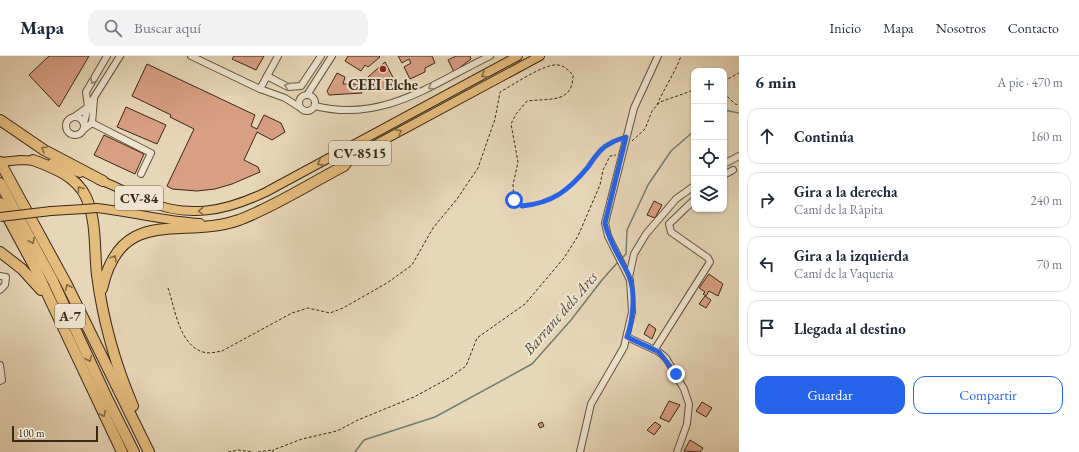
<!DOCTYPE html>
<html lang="es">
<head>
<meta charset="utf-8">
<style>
  :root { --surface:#fff; --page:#f2f2f3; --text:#1f2937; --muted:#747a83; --line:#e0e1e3; --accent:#2563eb }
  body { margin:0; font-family:"EB Garamond",serif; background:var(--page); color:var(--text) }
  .controls { position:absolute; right:12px; top:12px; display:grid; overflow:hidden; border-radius:8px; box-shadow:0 1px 3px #0004 }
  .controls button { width:36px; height:36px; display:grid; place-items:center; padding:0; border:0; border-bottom:1px solid var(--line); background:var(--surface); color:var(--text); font:20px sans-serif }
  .scale { position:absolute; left:12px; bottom:10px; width:86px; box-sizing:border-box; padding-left:4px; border:2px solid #382815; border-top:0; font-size:11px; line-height:14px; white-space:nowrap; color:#382815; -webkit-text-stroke:3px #efe5d2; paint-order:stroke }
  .stop { position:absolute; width:12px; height:12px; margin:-9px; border:3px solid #2563eb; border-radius:50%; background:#fff }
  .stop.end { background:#2563eb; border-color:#fff; box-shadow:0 1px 4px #0008 }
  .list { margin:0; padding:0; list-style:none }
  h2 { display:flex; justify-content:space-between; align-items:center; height:52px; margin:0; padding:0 16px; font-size:17px }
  h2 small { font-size:13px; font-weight:400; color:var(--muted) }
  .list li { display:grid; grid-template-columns:26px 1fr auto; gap:12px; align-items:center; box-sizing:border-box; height:56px; margin:0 8px 8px; padding:0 8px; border:1px solid var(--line); border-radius:12px }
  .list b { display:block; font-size:15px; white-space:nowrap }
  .list p { margin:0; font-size:13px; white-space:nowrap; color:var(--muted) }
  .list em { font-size:13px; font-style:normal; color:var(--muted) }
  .actions { display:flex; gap:8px; padding:12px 16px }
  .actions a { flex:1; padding:9px 0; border:1px solid var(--accent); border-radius:12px; text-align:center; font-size:14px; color:var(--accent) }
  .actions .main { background:var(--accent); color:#fff }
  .icon { flex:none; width:22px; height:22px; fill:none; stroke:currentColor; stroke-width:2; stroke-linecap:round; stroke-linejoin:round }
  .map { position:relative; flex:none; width:739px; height:396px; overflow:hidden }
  header { display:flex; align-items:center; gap:24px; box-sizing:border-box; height:56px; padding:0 20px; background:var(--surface); border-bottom:1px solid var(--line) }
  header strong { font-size:19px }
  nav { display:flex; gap:22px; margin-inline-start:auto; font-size:14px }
  .search { width:280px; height:36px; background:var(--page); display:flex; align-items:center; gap:10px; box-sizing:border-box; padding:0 14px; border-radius:12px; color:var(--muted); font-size:15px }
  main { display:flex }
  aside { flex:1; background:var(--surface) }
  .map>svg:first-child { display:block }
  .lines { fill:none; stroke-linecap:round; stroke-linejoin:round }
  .stream { stroke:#717f73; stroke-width:1.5 }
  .building { fill:#d99f85; stroke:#382815 }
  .minor-casing { stroke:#64543e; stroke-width:8 }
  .major-casing { stroke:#382815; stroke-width:10 }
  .highway-casing { stroke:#382815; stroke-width:12 }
  .path { stroke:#382815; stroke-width:1; stroke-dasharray:3 2; stroke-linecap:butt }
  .minor { stroke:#efe5d2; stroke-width:6 }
  .major { stroke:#e4bc7c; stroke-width:8 }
  .highway { stroke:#e4bc7c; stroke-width:10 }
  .major-bridge-casing { stroke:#382815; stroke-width:10; stroke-linecap:butt }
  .major-bridge { stroke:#e4bc7c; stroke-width:8 }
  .oneway { stroke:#856b43 }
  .oneway2 { stroke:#948674 }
  .route { stroke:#2563eb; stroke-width:5 }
  .poi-dot { fill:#8f2418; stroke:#efe5d2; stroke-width:1.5 }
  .labels { text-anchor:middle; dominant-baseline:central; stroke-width:4; stroke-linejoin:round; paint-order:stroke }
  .shield { fill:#efe5d2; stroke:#6f614e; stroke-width:1 }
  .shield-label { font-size:14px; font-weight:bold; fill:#382815 }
  .poi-label { font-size:15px; font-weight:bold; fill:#382815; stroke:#efe5d2 }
  .water-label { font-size:16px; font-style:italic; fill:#504c3c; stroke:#efe5d2 }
</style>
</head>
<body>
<header>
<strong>Mapa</strong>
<div class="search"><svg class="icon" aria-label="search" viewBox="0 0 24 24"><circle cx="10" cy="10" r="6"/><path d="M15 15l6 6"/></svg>Buscar aquí</div>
<nav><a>Inicio</a><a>Mapa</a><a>Nosotros</a><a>Contacto</a></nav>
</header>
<main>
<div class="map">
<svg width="739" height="396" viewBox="0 0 739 396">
  <rect width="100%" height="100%" fill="#e7d7b9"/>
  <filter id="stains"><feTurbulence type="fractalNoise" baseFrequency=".005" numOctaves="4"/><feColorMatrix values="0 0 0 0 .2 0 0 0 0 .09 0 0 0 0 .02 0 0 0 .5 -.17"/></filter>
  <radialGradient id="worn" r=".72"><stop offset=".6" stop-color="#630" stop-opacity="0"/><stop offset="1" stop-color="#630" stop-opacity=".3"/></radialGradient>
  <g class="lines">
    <g class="stream">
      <path d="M724,54L739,57"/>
      <path d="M621,203L626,198L627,174L648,129L671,95L694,75"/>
      <path d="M355,396L364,384L435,361L532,308L571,264L602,224L618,206"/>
    </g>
  </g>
  <g class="building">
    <path d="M49,0H89L59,51L29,19Z"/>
    <path d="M234,0H264L256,14L232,3Z"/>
    <path d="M348,0H379L380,1L368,11L365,9L361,15L345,5Z"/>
    <path d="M398,0H432L435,7L425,12V16L410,23L404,11L411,7L409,3L402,7Z"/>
    <path d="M456,0H470L471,3L454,16L448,4Z"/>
    <path d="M385,6L397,29L375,35L368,21Z"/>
    <path d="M147,8L255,59L251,70L257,73L264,59L281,67L285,76L272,84L257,76L244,104L258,111L260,116L232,128L215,133L197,135L172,133L167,130L194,73L170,61L171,59L132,40Z"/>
    <path d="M337,17L345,21L343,28H357L362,37L329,39L327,35Z"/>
    <path d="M126,51L166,69L157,88L117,71Z"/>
    <path d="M104,79L144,98L135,118L94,99Z"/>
    <path d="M654,145L662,149L655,162L647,159Z"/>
    <path d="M709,218L723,228L718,240L709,235L706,240L703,238L705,236L699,232Z"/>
    <path d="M705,240L711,244L706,252L699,248Z"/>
    <path d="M649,268L656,273L652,283L644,278Z"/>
    <path d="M669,345L680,349L669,366L660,362Z"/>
    <path d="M702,346L712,352L706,361L696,355Z"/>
    <path d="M542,366L544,370L540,372L538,368Z"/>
    <path d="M655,366L661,370L654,379L647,374Z"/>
    <path d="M690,384L703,392L700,396L684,395Z"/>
  </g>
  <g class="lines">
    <defs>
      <g id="minor">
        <path d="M191,0L260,33L285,42L299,51"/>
        <path d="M267,20L288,31L301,30L321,0"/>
        <path d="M260,33L278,0"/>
        <circle cx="307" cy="47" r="8"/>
        <path d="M307,39L332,0"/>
        <path d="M315,50C383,67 432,28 490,0"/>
        <path d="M88,51L120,0"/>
        <path d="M88,51L86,36L107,0"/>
        <circle cx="75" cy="70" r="9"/>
        <path d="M74,61L88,51L84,67"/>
        <path d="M92,67L151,97L141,118"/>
        <path d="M84,73L92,67L94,43"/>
        <path d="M724,108L739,100"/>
        <path d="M724,119L733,114"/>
        <path d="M0,220L6,221L5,229L0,234"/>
        <path d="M629,221L634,198L646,178L676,143L694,130"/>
        <path d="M627,281L659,296L666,302L684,333L689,348L687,368L677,396"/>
        <path d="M655,293L710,206L708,202L671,176L669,168L694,144"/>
        <path d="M0,309L2,324L0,325"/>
        <path d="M580,396L591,348L624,291L632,256L630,224L608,180L605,167L634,52L658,0"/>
      </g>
      <g id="major">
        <path d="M345,105L540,0"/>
        <path d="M0,106L21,104L38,105"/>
        <path d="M52,107L80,117"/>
        <path d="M99,124C115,129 130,139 146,145C189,163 226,155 266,136L518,0"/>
        <path d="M97,152C131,156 165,165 200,167"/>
        <path d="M51,155L84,153"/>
      </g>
      <g id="highway">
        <path d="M0,64L44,94L103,125"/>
        <path d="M33,104C54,112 76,120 86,141C97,165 94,194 97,219C103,265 115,308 133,350"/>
        <path d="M0,106L66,227L149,396"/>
        <path d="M0,127L53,225L108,344L134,396"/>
        <path d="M0,147L35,212L122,396"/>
        <path d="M0,196L22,213L41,234"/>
        <path d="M102,233C121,148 182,184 239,164C276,150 309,128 344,110L350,102"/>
      </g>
    </defs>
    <use href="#minor" class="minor-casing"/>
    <use href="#major" class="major-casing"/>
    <use href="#highway" class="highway-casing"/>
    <g class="path">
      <path d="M724,25L739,17"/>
      <path d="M724,37L735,48L739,49"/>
      <path d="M657,49C664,32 675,17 681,0"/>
      <path d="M632,85L645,73L652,55L660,46L694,34"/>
      <path d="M168,232C175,252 179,289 203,296C209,298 216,296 222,295L292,257L308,252L330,257L343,252L387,227L412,209L433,172L457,143L478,112L495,63L500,36C513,29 545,7 558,9C564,9 569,15 573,19C573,48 549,42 527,45L516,58L511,68L518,106L513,129L514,144L522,149C553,147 568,135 587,112C597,100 604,89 620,84"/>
      <path d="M228,396L239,394L252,396"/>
      <path d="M258,396L273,394"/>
      <path d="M273,396V394L302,383L337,375L358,364L414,341L449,322L466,310L477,282L525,248L564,202L578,180L600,129L603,114L610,100L616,99"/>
    </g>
    <use href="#minor" class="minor"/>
    <use href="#major" class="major"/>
    <use href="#highway" class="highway"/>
    <defs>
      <g id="major-bridge">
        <path d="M84,153L97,152"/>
        <path d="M0,161L51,155"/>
      </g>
    </defs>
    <use href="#major-bridge" class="major-bridge-casing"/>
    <use href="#major-bridge" class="major-bridge"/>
  </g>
  <defs><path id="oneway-chevron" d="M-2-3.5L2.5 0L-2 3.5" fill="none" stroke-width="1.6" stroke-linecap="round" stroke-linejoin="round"/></defs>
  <g class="oneway">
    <use href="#oneway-chevron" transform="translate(484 19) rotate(151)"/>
    <use href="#oneway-chevron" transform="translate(399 76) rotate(-28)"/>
    <use href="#oneway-chevron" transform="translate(44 93) rotate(-150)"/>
    <use href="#oneway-chevron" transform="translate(320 107) rotate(152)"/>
    <use href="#oneway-chevron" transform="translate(80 133) rotate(-126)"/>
    <use href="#oneway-chevron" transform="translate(201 155) rotate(179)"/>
    <use href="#oneway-chevron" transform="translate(32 185) rotate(63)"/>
    <use href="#oneway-chevron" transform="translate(114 202) rotate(-56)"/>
    <use href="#oneway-chevron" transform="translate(68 231) rotate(-115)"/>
    <use href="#oneway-chevron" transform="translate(89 303) rotate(66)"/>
    <use href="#oneway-chevron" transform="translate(103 358) rotate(64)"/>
  </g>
  <g class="oneway2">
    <use href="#oneway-chevron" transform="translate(93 25) rotate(120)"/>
    <use href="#oneway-chevron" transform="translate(287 30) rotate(-161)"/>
    <use href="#oneway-chevron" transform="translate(431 31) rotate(152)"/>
  </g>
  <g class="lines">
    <path class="route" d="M514,144L522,150C553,147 569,134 588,111C592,105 596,99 601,94C608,87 617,84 626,81L605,167C609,187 621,202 629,220C636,237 633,264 627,281L659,296L676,318"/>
  </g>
  <circle class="poi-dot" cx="383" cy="13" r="4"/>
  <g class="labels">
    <g class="shield">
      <rect x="329" y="85" width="62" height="24" rx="3"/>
      <rect x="115" y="130" width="48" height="24" rx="3"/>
      <rect x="55" y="248" width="30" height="24" rx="3"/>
    </g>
    <g class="shield-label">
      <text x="360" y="97">CV-8515</text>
      <text x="139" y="142">CV-84</text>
      <text x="70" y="260">A-7</text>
    </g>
    <g class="poi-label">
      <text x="383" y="28">CEEI Elche</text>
    </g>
    <g class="water-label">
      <text transform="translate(560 257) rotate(-49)">Barranc dels Arcs</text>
    </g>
  </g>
  <rect width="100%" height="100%" filter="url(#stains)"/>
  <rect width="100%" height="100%" fill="url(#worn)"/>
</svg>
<div class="controls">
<button>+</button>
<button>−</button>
<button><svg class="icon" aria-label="locate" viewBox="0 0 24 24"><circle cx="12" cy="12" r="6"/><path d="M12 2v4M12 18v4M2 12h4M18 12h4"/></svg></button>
<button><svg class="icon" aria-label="layers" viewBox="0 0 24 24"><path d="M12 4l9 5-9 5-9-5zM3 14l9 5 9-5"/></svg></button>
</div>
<div class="scale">100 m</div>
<div class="stop" style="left:514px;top:144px"></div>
<div class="stop end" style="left:676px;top:318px"></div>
</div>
<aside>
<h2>6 min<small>A pie · 470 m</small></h2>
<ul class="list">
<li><svg class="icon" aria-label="ahead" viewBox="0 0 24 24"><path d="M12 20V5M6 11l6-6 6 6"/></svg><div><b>Continúa</b></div><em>160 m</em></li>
<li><svg class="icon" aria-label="right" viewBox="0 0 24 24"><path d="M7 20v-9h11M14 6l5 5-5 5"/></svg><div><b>Gira a la derecha</b><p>Camí de la Ràpita</p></div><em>240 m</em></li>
<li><svg class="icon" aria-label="left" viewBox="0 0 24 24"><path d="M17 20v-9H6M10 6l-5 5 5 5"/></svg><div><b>Gira a la izquierda</b><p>Camí de la Vaqueria</p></div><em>70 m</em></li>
<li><svg class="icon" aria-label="arrive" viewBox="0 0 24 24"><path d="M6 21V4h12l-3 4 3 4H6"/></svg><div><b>Llegada al destino</b></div></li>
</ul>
<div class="actions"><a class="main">Guardar</a><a>Compartir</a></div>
</aside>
</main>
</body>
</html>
